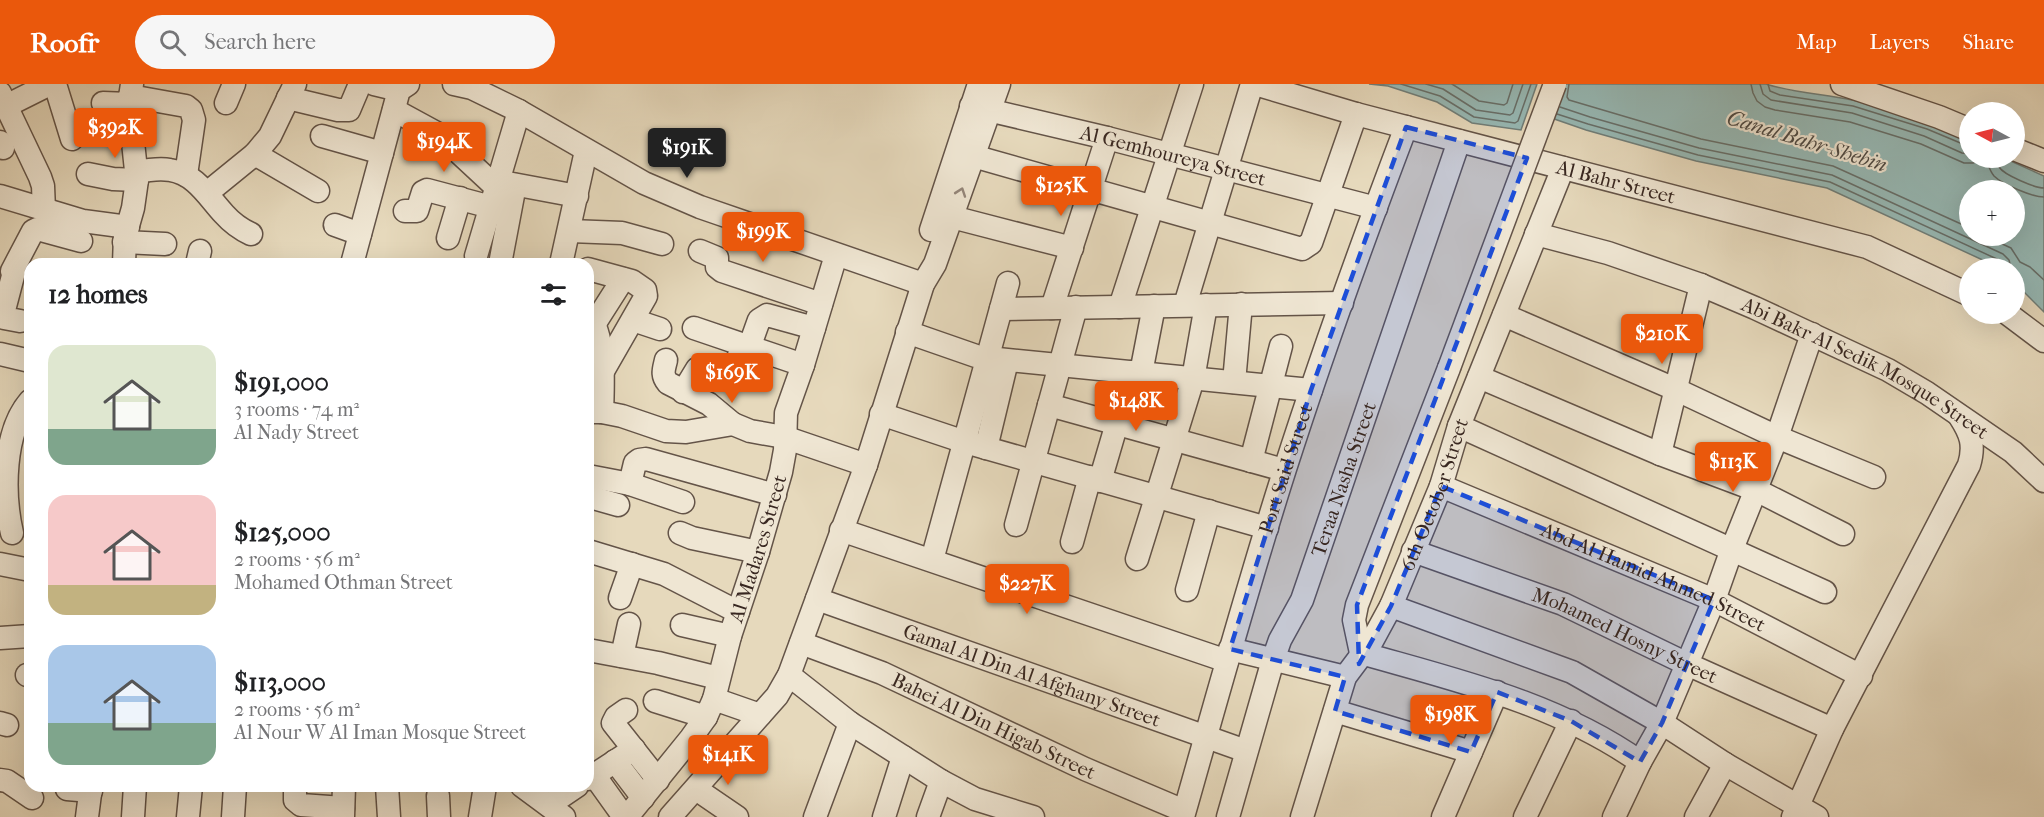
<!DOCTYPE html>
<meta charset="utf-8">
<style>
:root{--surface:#fff;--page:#f6f6f6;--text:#202124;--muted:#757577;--accent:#ea580c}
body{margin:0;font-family:"IM FELL French Canon",serif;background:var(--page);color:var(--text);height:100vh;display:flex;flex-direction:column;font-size:22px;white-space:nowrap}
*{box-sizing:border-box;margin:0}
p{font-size:20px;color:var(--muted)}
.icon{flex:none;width:33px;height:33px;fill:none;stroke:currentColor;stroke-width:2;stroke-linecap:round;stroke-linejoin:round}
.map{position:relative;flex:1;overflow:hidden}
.side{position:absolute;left:24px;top:174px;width:570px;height:534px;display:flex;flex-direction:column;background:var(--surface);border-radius:18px;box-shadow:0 6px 24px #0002}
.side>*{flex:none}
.needle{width:39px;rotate:277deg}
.fabs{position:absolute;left:1959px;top:18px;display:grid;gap:12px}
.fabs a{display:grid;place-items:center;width:66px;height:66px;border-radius:50%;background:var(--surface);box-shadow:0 6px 24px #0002;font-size:30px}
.price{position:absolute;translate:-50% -51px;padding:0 14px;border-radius:6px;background:var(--accent);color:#fff;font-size:20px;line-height:39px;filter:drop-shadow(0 2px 3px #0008)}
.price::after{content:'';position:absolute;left:50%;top:36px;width:18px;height:14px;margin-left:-9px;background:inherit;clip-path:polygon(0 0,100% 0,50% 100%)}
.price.on{background:#222;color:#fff}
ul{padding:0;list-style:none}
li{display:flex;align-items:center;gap:18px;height:150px;padding:0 24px}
li span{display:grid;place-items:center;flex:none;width:168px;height:120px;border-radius:18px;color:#555}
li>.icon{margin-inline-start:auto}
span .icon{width:72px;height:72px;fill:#fffc;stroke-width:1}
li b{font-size:26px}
h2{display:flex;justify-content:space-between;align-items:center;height:72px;padding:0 24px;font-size:26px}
header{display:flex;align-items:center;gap:36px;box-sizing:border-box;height:84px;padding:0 30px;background:var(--accent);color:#fff}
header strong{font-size:28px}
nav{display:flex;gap:33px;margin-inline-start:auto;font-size:21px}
.search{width:420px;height:54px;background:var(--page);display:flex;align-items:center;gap:15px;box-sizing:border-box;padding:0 21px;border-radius:33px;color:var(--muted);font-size:22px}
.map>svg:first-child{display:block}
.water{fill:#97b9b5;stroke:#717f7a;stroke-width:1.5;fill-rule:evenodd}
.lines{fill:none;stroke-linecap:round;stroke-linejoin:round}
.shore{stroke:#68706b;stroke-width:1.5}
.minor-casing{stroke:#645448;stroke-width:25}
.minor{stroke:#efe6d3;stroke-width:22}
.minor-bridge-casing{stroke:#645448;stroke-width:25;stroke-linecap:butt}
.minor-bridge{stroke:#efe6d3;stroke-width:22}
.oneway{stroke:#94867a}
.marked{fill:#1d4ed8;fill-opacity:0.2;stroke:#1d4ed8;stroke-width:4.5;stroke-dasharray:12 8;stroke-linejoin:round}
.labels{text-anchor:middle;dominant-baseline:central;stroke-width:4.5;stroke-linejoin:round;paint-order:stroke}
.street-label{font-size:20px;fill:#382721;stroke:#efe6d3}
.water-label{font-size:21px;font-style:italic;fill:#504c46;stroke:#efe6d3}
</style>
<header>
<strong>Roofr</strong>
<div class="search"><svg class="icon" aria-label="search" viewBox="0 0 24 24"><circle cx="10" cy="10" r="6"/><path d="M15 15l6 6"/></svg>Search here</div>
<nav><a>Map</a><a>Layers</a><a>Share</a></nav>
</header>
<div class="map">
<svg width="2044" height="733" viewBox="0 0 2044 733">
<rect width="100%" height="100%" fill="#e6d9bc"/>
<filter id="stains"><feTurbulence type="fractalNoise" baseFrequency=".00333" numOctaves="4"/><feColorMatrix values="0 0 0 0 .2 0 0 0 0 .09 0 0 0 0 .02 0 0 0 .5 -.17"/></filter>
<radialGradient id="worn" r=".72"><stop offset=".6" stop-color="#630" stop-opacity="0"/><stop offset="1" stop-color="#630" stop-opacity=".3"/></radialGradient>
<g class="water">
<path d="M1369,0h168l-16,46 -49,-7 -35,-21 -49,-16z"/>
<path d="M1548,0h218c28,9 57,10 86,16 40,7 81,25 117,42l1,16h34l40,18v136l-29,-29 -1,-15h-14l-173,-80 -131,-27 -110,-31 -49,-17zM1970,106h44v46h-44z"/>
</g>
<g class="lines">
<g class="shore">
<path d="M1401,0l39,12 34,21 41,6 3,-2 13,-37"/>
<path d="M1426,0l17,5 33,21 34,5 3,-2 10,-29"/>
<path d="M1452,0l27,17 25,4 3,-2 6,-19"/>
<path d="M1569,0l-2,13 2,3 132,39 132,27 137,62"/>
<path d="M1751,0l2,9 4,8 8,6 10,3 75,12 71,22 43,19h9l12,-5c3,5 4,12 9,18 8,8 38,21 50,21"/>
<path d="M1760,0l3,10 8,6 81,13 72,23 38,17 8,1"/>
<path d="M1768,0l2,7 10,4 73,11 74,23 43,18"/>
<path d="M1560,23l30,10 109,31 133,27 171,79 6,6 2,8"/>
<path d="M1557,30l31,10 110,31 132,27 169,78 4,4v4"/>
<path d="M1996,74c1,4 0,5 3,9 5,8 36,21 45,21"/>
<path d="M1985,152l26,12 9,14 10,5 14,13"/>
</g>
<defs>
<g id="minor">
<path d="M55,0l17,55"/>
<path d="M374,0l25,6"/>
<path d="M454,0l18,4 47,23 125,72 56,24 223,77"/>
<path id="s1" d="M1255,0l101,30 511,133 103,48"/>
<path d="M1842,0l97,33 31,13"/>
<path d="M0,9l40,84 3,9 1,24"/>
<path d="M130,12l56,10 5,4 3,10 -8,55"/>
<path d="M288,14l50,12h11l11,-26"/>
<path d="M103,19l26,1"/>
<path d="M226,19l8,-19"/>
<path d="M6,22l44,-22"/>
<path id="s2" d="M971,22l136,32 269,70"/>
<path d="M394,26l46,25 57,53"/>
<path d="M322,52l60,17"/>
<path d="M0,58l3,6"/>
<path d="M2014,65l30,12"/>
<path d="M255,70l63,37"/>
<path d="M973,72l329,93 9,-6 45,-129"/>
<path d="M136,88c11,-2 23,-4 34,-2 26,4 38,27 54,44 8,9 16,15 27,20"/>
<path d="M88,90l25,5 24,1"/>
<path d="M502,98l75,14"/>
<path d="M207,109l48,-39 15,-18 25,-52"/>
<path d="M0,112l83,25 45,6"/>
<path d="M405,127h12l6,-19 4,-2 64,17"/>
<path d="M952,133l120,31"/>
<path d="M335,141l25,9"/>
<path d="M931,146l48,-146"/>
<path d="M570,147l52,2 40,11"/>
<path id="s3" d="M1536,150l72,19 93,32 54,23 133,62 39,23 86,59 31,29"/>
<path d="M448,154l12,-40"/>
<path d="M124,158l41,2"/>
<path d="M700,167l17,7v9l5,4 99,33"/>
<path d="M476,172l43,-145"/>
<path d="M124,180l1,-28 8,-28 4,-28 -8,-76 3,-20"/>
<path d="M197,180l3,-13"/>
<path d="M352,180l47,-174 9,-6"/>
<path d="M500,180l15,-79"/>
<path d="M561,180l25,-113"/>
<path d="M588,185l44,12 13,9 1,6 -43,75"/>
<path d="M12,187l21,-40 4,-2 44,12"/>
<path d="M14,188l-11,42 1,4 16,3"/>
<path d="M1185,221l67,-221"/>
<path d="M1120,223l72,-223"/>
<path d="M1052,224l55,-170"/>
<path d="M1001,225l341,-6"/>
<path d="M588,229c18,25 15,70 14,99"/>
<path d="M2008,230l36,27"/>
<path d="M1504,231l173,75 100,47 97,40"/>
<path d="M633,236l27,9"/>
<path d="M595,239l28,-44"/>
<path d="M694,244l109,37"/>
<path d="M907,248l69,24 12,2 323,32"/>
<path d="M749,264l10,-28 8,-5 47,13"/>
<path d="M0,270l30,7"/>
<path d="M666,276c-2,9 -5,15 2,23l41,21 24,20"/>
<path d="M1449,284l-92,237 -3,15 7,33c98,28 195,50 279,109"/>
<path d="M1141,289l13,-67"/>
<path d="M1479,293l181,77 96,36 87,44"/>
<path d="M729,296l14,-34"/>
<path d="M1234,298l7,-78"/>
<path d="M683,308l14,-23"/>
<path d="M1049,321l235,65"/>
<path d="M588,328h14l20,4 44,15 20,1 47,-8 17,7 34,6 82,28"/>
<path d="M881,330l84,28 302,86"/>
<path d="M1459,342l366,166"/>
<path d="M986,364l21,-87"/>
<path d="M1660,370l41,-169"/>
<path d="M1251,377l30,-115"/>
<path d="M588,392l42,8 53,18"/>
<path d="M1100,397l32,-109"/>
<path d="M630,400l5,-21 4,-3 7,-1 129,36"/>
<path id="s4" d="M1441,402l273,114 147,76"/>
<path d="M590,413l28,8"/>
<path d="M1016,441l60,-218"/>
<path d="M841,446l386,131"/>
<path d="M12,449c-9,-39 -9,-101 18,-132"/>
<path d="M680,449l12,5 66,14"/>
<path d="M1072,458l18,-65"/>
<path d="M588,467l76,23 74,38"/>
<path id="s5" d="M1413,467l150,53 124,60 145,65"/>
<path d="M1137,475l56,-180 13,-74"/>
<path d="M932,476l76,-277"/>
<path d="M0,480l30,6"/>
<path d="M1187,506l22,-79"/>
<path d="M620,514l12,-34"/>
<path id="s6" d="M817,515l429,152"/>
<path d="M1391,522l181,66 90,51 63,41 92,53"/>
<path d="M682,541l48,11"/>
<path d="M0,554l30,-2"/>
<path id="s7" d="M801,559l81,30 203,96 99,42"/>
<path d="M1230,565l115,28"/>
<path d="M588,566l70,13 60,15"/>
<path d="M622,572l7,-32"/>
<path d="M27,591h3"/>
<path d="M789,591l61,48 91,58 34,18 58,18"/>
<path d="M714,615l46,16"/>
<path d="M655,617l51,16"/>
<path d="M626,626l-10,7 -3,6 45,57"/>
<path d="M1335,627l136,41"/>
<path d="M0,639l7,2"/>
<path d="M615,677l28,37"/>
<path d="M594,691l30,42"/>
<path d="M588,695l46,-30"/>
<path d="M0,696l7,1 25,17"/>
<path d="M295,702v14l6,5 42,3"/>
<path d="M387,702l2,31"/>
<path d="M522,702l42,31"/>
<path d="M67,705l24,2"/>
<path d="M696,705l41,28"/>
<path d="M438,712l1,21"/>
<path d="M549,721l28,-19"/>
<path d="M87,733l4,-31"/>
<path d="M133,733l2,-31"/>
<path d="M188,733l3,-31"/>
<path d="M233,733l2,-31"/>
<path d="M343,733l1,-31"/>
<path d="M480,733l5,-31"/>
<path id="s8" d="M627,733l64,-79 15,-21 8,-18 16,-63 28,-84 23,-80 4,-22 1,-37 17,-48 33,-110"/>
<path d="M670,733l107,-121 12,-21 77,-210 57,-181 12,-20 64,-180"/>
<path d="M815,733l35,-94"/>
<path d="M884,733l19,-60"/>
<path d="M928,733l13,-36"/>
<path id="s9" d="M1183,733c33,-116 65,-233 102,-348 37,-115 78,-229 121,-342"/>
<path id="s10" d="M1228,733l45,-157 7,-20 22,-40 157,-459"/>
<path id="s11" d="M1302,733l43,-140 27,-36 19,-35 50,-120 18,-60 104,-258"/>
<path d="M1443,733l54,-125"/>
<path d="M1525,733l46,-96"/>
<path d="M1614,733l26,-55 22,-39 52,-123 18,-51 45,-112 35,-103"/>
<path d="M1696,733l29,-53"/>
<path d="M1793,733l39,-88 137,-264c6,-20 2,-31 -9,-48"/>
</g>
</defs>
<use href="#minor" class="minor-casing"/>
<use href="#minor" class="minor"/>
<defs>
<path id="minor-bridge" d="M1449,284l106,-284"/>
</defs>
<use href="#minor-bridge" class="minor-bridge-casing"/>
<use href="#minor-bridge" class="minor-bridge"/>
</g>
<defs><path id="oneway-chevron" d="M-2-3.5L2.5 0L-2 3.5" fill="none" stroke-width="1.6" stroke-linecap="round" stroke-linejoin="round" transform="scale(1.5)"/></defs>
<use class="oneway" href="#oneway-chevron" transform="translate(961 108) rotate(-71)"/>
<path class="marked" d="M1406,43l121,31 -170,447 2,59 32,-58 50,-120 273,114 -52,123 -22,39 -69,-41 -74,-29 -26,60 -136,-41 10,-34 -115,-28 81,-259z"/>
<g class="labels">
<g class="street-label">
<text stroke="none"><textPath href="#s2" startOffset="208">Al Gemhoureya Street</textPath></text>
<text stroke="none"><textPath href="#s1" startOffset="374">Al Bahr Street</textPath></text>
<text stroke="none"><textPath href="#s3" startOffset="357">Abi Bakr Al Sedik Mosque Street</textPath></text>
<text stroke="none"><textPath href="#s9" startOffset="363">Port Said Street</textPath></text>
<text stroke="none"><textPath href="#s10" startOffset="358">Teraa Nasha Street</textPath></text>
<text stroke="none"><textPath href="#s11" startOffset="351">6th October Street</textPath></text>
<text stroke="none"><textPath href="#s8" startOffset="304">Al Madares Street</textPath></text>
<text stroke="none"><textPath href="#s4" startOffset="231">Abd Al Hamid Ahmed Street</textPath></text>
<text stroke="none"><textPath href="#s5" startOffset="228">Mohamed Hosny Street</textPath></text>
<text stroke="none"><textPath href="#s6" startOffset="228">Gamal Al Din Al Afghany Street</textPath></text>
<text stroke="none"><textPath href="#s7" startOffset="210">Bahei Al Din Higab Street</textPath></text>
</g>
<g class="water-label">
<text transform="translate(1807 57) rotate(17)">Canal Bahr-Shebin</text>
</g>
</g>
<rect width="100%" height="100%" filter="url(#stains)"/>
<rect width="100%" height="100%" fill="url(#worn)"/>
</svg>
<div class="fabs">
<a><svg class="needle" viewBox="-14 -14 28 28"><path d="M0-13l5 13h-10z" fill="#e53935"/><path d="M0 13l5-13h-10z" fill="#757577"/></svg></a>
<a>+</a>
<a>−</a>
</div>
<b class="price" style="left:115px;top:75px">$392K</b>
<b class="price" style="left:444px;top:89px">$194K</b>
<b class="price on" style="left:687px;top:95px">$191K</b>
<b class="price" style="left:1061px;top:133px">$125K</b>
<b class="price" style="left:763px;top:179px">$199K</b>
<b class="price" style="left:1662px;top:281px">$210K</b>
<b class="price" style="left:732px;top:320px">$169K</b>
<b class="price" style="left:1136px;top:348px">$148K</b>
<b class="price" style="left:1733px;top:409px">$113K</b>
<b class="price" style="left:1027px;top:531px">$227K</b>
<b class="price" style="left:1451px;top:662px">$198K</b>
<b class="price" style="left:728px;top:702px">$141K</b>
<section class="side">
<h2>12 homes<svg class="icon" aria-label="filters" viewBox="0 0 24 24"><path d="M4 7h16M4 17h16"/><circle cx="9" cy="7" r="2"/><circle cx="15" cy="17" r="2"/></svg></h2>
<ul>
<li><span style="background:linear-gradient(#dfe7d0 70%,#7fa58c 0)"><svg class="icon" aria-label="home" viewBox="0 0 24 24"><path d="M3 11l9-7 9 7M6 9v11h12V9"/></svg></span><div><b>$191,000</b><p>3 rooms · 74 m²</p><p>Al Nady Street</p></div></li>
<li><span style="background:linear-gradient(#f6c9c9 75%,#c2b280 0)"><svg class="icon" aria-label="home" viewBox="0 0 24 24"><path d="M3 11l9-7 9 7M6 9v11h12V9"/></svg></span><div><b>$125,000</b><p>2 rooms · 56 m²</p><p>Mohamed Othman Street</p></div></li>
<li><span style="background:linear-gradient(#a9c7e8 65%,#7fa58c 0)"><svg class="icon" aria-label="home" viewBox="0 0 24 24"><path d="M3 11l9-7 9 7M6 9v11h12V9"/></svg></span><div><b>$113,000</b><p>2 rooms · 56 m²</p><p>Al Nour W Al Iman Mosque Street</p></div></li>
</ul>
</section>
</div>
